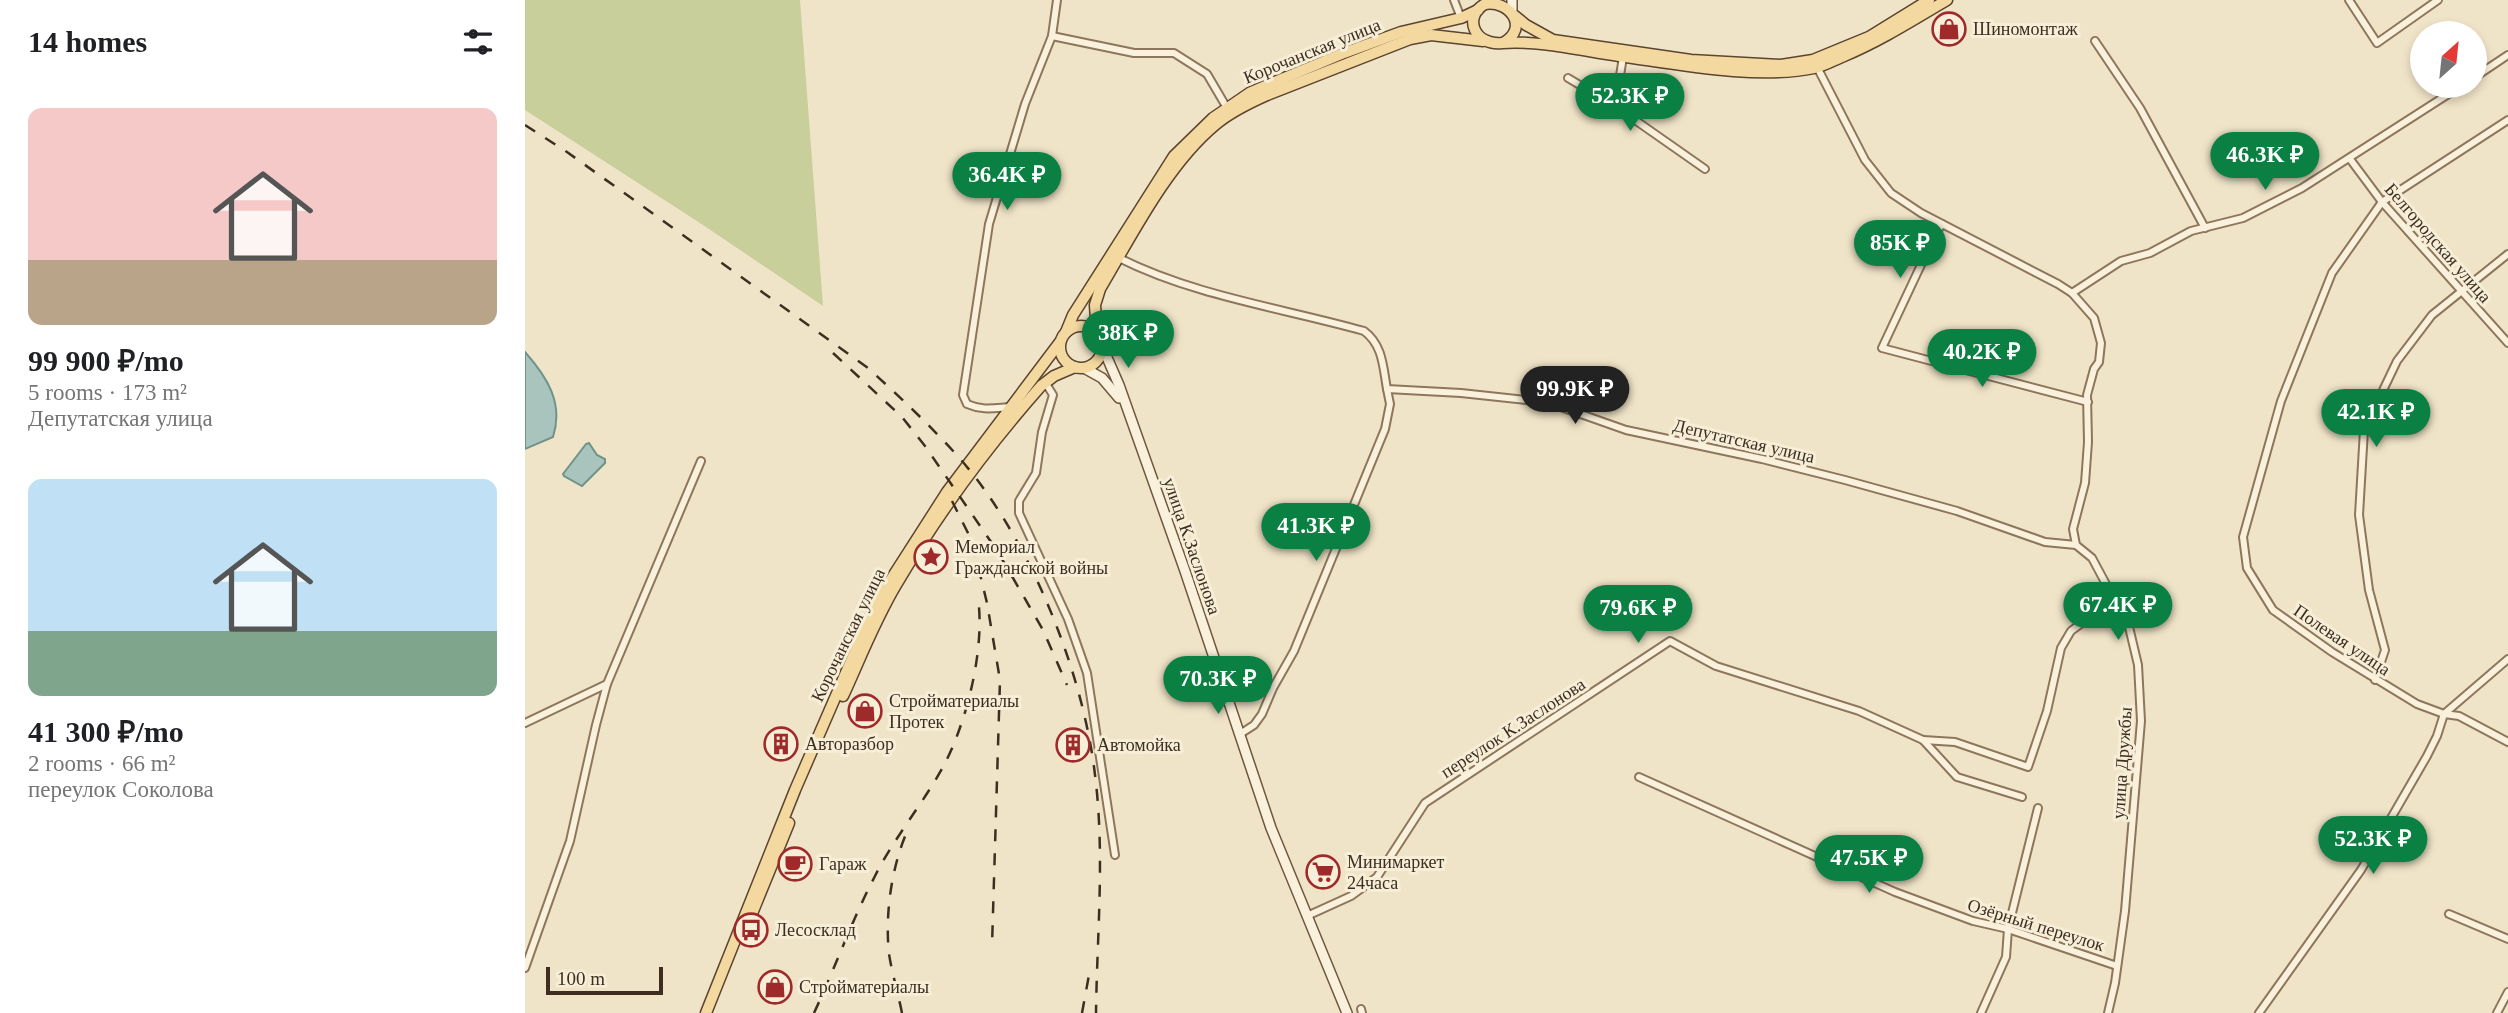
<!DOCTYPE html>
<meta charset="utf-8">
<style>
:root{--surface:#fff;--page:#f6f6f6;--text:#202124;--muted:#757577;--accent:#0b8043}
body{margin:0;font-family:"Times New Roman",serif;background:var(--page);color:var(--text);height:100vh;display:flex;flex-direction:column;font-size:26px;white-space:nowrap}
*{box-sizing:border-box;margin:0}
p{font-size:23px;color:var(--muted)}
.icon{flex:none;width:38px;height:38px;fill:none;stroke:currentColor;stroke-width:2;stroke-linecap:round;stroke-linejoin:round}
.map{position:relative;flex:1;overflow:hidden}
.side{display:flex;flex-direction:column;background:var(--surface);width:525px}
.side>*{flex:none}
.needle{width:46px;rotate:27deg}
.buttons{position:absolute;left:1885px;top:21px;display:grid;gap:14px}
.buttons a{display:grid;place-items:center;width:77px;height:77px;border-radius:50%;background:var(--surface);box-shadow:0 4px 10px #0003;font-size:35px}
.scale{position:absolute;left:21px;bottom:18px;width:117px;box-sizing:border-box;padding-left:7px;border:4px solid #3d2e20;border-top:0;font-size:19px;line-height:24px;white-space:nowrap;color:#3d2e20;-webkit-text-stroke:5px #f7eed8;paint-order:stroke}
.price{position:absolute;translate:-50% -60px;padding:0 16px;border-radius:24px;background:var(--accent);color:#fff;font-size:23px;line-height:46px;filter:drop-shadow(0 2px 4px #0008)}
.price::after{content:'';position:absolute;left:50%;top:42px;width:21px;height:16px;margin-left:-10px;background:inherit;clip-path:polygon(0 0,100% 0,50% 100%)}
.price.selected{background:#222;color:#fff}
ul{padding:0;list-style:none}
li{display:grid;align-content:center;gap:14px;height:371px;padding:0 28px}
li span{display:grid;place-items:center;height:217px;border-radius:14px;color:#555}
li>.icon{margin-inline-start:auto}
span .icon{width:126px;height:126px;fill:#fffc;stroke-width:1}
li b{font-size:30px}
h2{display:flex;justify-content:space-between;align-items:center;height:84px;padding:0 28px;font-size:30px}
main{display:flex;flex:1;min-height:0}
.map>svg:first-child{display:block}
.green{fill:#c9cf9b}
.water{fill:#a9c4bc;stroke:#6f938a;stroke-width:2}
.lines{fill:none;stroke-linecap:round;stroke-linejoin:round}
.street-casing{stroke:#8d765c;stroke-width:10}
.secondary-casing{stroke:#6f573f;stroke-width:12}
.primary-casing{stroke:#5b4430;stroke-width:13}
.street{stroke:#faf1dc;stroke-width:6}
.secondary{stroke:#faf1dc;stroke-width:9}
.primary{stroke:#f3d9a0;stroke-width:10}
.rail{stroke:#3d2e20;stroke-width:2.5;stroke-dasharray:12 12;stroke-linecap:butt}
.labels{text-anchor:middle;dominant-baseline:central;stroke-width:6;stroke-linejoin:round;paint-order:stroke}
.poi-label{font-size:18px;fill:#3d2e20;stroke:#f7eed8;text-anchor:start}
.street-label{font-size:18px;fill:#3d2e20;stroke:#f7eed8}
</style>
<main>
<section class="side">
<h2>14 homes<svg class="icon" aria-label="filters" viewBox="0 0 24 24"><path d="M4 7h16M4 17h16"/><circle cx="9" cy="7" r="2"/><circle cx="15" cy="17" r="2"/></svg></h2>
<ul>
<li><span style="background:linear-gradient(#f6c9c9 70%,#b9a48a 0)"><svg class="icon" aria-label="home" viewBox="0 0 24 24"><path d="M3 11l9-7 9 7M6 9v11h12V9"/></svg></span><div><b>99 900 ₽/mo</b><p>5 rooms · 173 m²</p><p>Депутатская улица</p></div></li>
<li><span style="background:linear-gradient(#bfe0f5 70%,#7fa58c 0)"><svg class="icon" aria-label="home" viewBox="0 0 24 24"><path d="M3 11l9-7 9 7M6 9v11h12V9"/></svg></span><div><b>41 300 ₽/mo</b><p>2 rooms · 66 m²</p><p>переулок Соколова</p></div></li>
</ul>
</section>
<div class="map">
<svg width="1983" height="1013" viewBox="0 0 1983 1013">
<rect width="100%" height="100%" fill="#f0e4c8"/>
<path class="green" d="M0,0h275l23,306 -120,-81 -178,-115z"/>
<g class="water">
<path d="M0,352c22,25 39,51 28,85l-28,12z"/>
<path d="M64,443l8,12 8,4v4l-23,23 -18,-10 -1,-2 23,-30z"/>
</g>
<g class="lines">
<defs>
<g id="street">
<path d="M929,0l7,18"/>
<path d="M1824,0l28,43 61,-43"/>
<path d="M527,36l82,17h40l33,21 20,34"/>
<path d="M1570,41l45,67 65,120"/>
<path d="M1291,65l49,95 26,33 30,20 137,71 14,9 22,25 7,25 -2,19 -5,7 -7,26 1,47 -3,41 -12,46 3,16 16,13 37,69 9,38 3,56 -16,190 -10,72 -7,30"/>
<path d="M1950,77l33,-22"/>
<path d="M1043,78l47,28 90,63"/>
<path d="M1090,106l8,-49"/>
<path d="M1983,120l-126,82 -50,71 -51,128 -38,136 4,31 26,42 59,42 85,52 27,10 15,2 49,26"/>
<path d="M1825,159l32,43 126,141"/>
<path d="M1417,224l-7,11 -53,113 206,54"/>
<path d="M594,258c76,38 163,50 245,73 19,14 19,36 23,58l74,4 75,8 22,5 68,24 136,29 83,21 112,31 88,31 31,3"/>
<path d="M1547,293l49,-32 29,-8 41,-22 52,-13 59,-30 159,-102"/>
<path d="M520,382l8,13 -11,37 -6,41 -17,28v12l49,106 19,54 28,182"/>
<path d="M486,407c-17,1 -28,4 -44,-3l-4,-9 26,-171 36,-120 27,-68 5,-36"/>
<path d="M1850,680l10,-30 -16,-60 -10,-75 5,-85 33,-69 35,-46 76,-61"/>
<path d="M1919,714l64,-55"/>
<path d="M0,723l82,-39"/>
<path d="M715,734l14,-9 8,-11 11,-26 21,-37 91,-222 5,-25 -3,-15"/>
<path d="M1398,740l32,2 73,25 19,-56 14,-63 10,-17 42,-31"/>
<path d="M1114,777l256,115 78,29 35,8 109,37"/>
<path d="M1924,914l59,25"/>
<path d="M782,916l44,-20 26,-19 48,-74 245,-162 46,25 143,45 64,29 34,37 65,20"/>
<path d="M0,968l45,-127 26,-116 11,-41 94,-223"/>
<path d="M836,1009l1,4"/>
<path d="M1456,1013l25,-56 2,-28 30,-121"/>
<path d="M1734,1013l102,-143 66,-114 10,-20 7,-22"/>
<path d="M1972,1013l11,-21"/>
</g>
<g id="secondary">
<path d="M987,0v11"/>
<path d="M577,346l17,39 66,186 86,257 76,185"/>
<path d="M559,368l18,10 17,20"/>
</g>
<g id="primary">
<path d="M990,16l11,9 27,15 138,20 90,5 32,-5 56,-23 60,-37"/>
<path d="M978,43c27,-15 7,-43 -18,-39 -23,13 -10,42 17,39 36,-3 81,8 117,13 58,8 138,24 195,12 10,-2 20,-8 30,-12 36,-15 69,-36 103,-56"/>
<circle cx="556" cy="347" r="21"/>
<path d="M541,332l7,-17 101,-159 39,-38 38,-26 93,-39 57,-21 60,-14 17,-8"/>
<path d="M572,335l-2,-30 5,-16c32,-54 67,-124 115,-164 15,-13 34,-22 52,-30l143,-56 21,-4 52,6"/>
<path d="M318,696c17,-37 32,-76 53,-111 41,-70 91,-138 145,-199l13,-10 21,-9"/>
<path d="M226,916l38,-93"/>
<path d="M181,1013l89,-223 76,-175 19,-34 57,-89 113,-150"/>
</g>
</defs>
<use href="#street" class="street-casing"/>
<use href="#secondary" class="secondary-casing"/>
<use href="#primary" class="primary-casing"/>
<use href="#street" class="street"/>
<use href="#secondary" class="secondary"/>
<use href="#primary" class="primary"/>
<g class="rail">
<path d="M0,125l42,27 301,216c33,30 65,60 94,93 68,79 121,210 133,314 10,79 2,159 1,238"/>
<path d="M308,353l69,64 23,29 73,106 45,78 24,55"/>
<path d="M427,501l20,40 15,62 13,77 -8,266"/>
<path d="M289,1013c21,-45 38,-93 61,-137 19,-38 47,-71 68,-109 23,-43 40,-111 36,-160"/>
<path d="M377,1013c-4,-20 -10,-40 -13,-59 -4,-39 2,-84 17,-120"/>
<path d="M557,1013l7,-38"/>
</g>
</g>
<defs>
<symbol id="shop-ring" viewBox="-11 -11 22 22"><circle r="9.5" fill="#f7eed8" stroke="#9e2a2b" stroke-width="1.5"/><path d="M-5-2.5h2.3a2.7 3.5 0 0 1 5.4 0H5L5.5 6h-11ZM-1.5-2.5h3a1.5 2.3 0 0 0-3 0Z" fill="#9e2a2b"/></symbol>
<symbol id="sight-ring" viewBox="-11 -11 22 22"><circle r="9.5" fill="#f7eed8" stroke="#9e2a2b" stroke-width="1.5"/><path d="M0-6L1.8-2.2L6-1.7L2.9 1.2L3.7 5.4L0 3.3L-3.7 5.4L-2.9 1.2L-6-1.7L-1.8-2.2Z" fill="#9e2a2b"/></symbol>
<symbol id="building-ring" viewBox="-11 -11 22 22"><circle r="9.5" fill="#f7eed8" stroke="#9e2a2b" stroke-width="1.5"/><path d="M-4-6H4V6H1V3H-1V6H-4ZM-2.5-4.3h1.7v1.8h-1.7ZM.8-4.3h1.7v1.8H.8ZM-2.5-1h1.7V.8h-1.7ZM.8-1h1.7V.8H.8Z" fill="#9e2a2b"/></symbol>
<symbol id="cafe-ring" viewBox="-11 -11 22 22"><circle r="9.5" fill="#f7eed8" stroke="#9e2a2b" stroke-width="1.5"/><path d="M-5.5-4.5H6V0H3Q3 3.5 0 3.5H-2.5Q-5.5 3.5-5.5 0ZM3-3.2v2h1.7v-2ZM-6 4.5H4V6H-6Z" fill="#9e2a2b"/></symbol>
<symbol id="supermarket-ring" viewBox="-11 -11 22 22"><circle r="9.5" fill="#f7eed8" stroke="#9e2a2b" stroke-width="1.5"/><path d="M-6-5.5h2.5l.6 2H6L4.5 2H-2.5L-4.4-4H-6ZM-1.5 3.2a1.3 1.3 0 1 0 .1 0ZM3 3.2a1.3 1.3 0 1 0 .1 0Z" fill="#9e2a2b"/></symbol>
<symbol id="bus-ring" viewBox="-11 -11 22 22"><circle r="9.5" fill="#f7eed8" stroke="#9e2a2b" stroke-width="1.5"/><path d="M-5-6H5V4H4V6H2V4H-2V6H-4V4H-5ZM-3.5-4V0h7V-4ZM-3.5 1.2v1.5H-2V1.2ZM2 1.2v1.5H3.5V1.2Z" fill="#9e2a2b"/></symbol>
</defs>
<g fill-rule="evenodd">
<use href="#shop-ring" x="1405" y="10" width="38" height="38"/>
<use href="#sight-ring" x="387" y="538" width="38" height="38"/>
<use href="#shop-ring" x="321" y="692" width="38" height="38"/>
<use href="#building-ring" x="237" y="725" width="38" height="38"/>
<use href="#building-ring" x="529" y="726" width="38" height="38"/>
<use href="#cafe-ring" x="251" y="845" width="38" height="38"/>
<use href="#supermarket-ring" x="779" y="853" width="38" height="38"/>
<use href="#bus-ring" x="207" y="911" width="38" height="38"/>
<use href="#shop-ring" x="231" y="968" width="38" height="38"/>
</g>
<g class="labels">
<g class="poi-label">
<text x="1448" y="29">Шиномонтаж</text>
<text x="430" y="547">Мемориал<tspan x="430" dy="21">Гражданской войны</tspan></text>
<text x="364" y="701">Стройматериалы<tspan x="364" dy="21">Протек</tspan></text>
<text x="280" y="744">Авторазбор</text>
<text x="572" y="745">Автомойка</text>
<text x="822" y="862">Минимаркет<tspan x="822" dy="21">24часа</tspan></text>
<text x="294" y="864">Гараж</text>
<text x="250" y="930">Лесосклад</text>
<text x="274" y="987">Стройматериалы</text>
</g>
<g class="street-label">
<text transform="translate(787 51) rotate(-22)">Корочанская улица</text>
<text transform="translate(1913 243) rotate(49)">Белгородская улица</text>
<text transform="translate(1219 441) rotate(13)">Депутатская улица</text>
<text transform="translate(667 546) rotate(71)">улица К.Заслонова</text>
<text transform="translate(323 635) rotate(-64)">Корочанская улица</text>
<text transform="translate(1817 640) rotate(34)">Полевая улица</text>
<text transform="translate(988 728) rotate(-33)">переулок К.Заслонова</text>
<text transform="translate(1597 763) rotate(-86)">улица Дружбы</text>
<text transform="translate(1511 925) rotate(17)">Озёрный переулок</text>
</g>
</g>
</svg>
<div class="buttons">
<a><svg class="needle" viewBox="-14 -14 28 28"><path d="M0-13l5 13h-10z" fill="#e53935"/><path d="M0 13l5-13h-10z" fill="#757577"/></svg></a>
</div>
<div class="scale">100 m</div>
<b class="price" style="left:1105px;top:133px">52.3K ₽</b>
<b class="price" style="left:1740px;top:192px">46.3K ₽</b>
<b class="price" style="left:482px;top:212px">36.4K ₽</b>
<b class="price" style="left:1375px;top:280px">85K ₽</b>
<b class="price" style="left:603px;top:370px">38K ₽</b>
<b class="price" style="left:1457px;top:389px">40.2K ₽</b>
<b class="price selected" style="left:1050px;top:426px">99.9K ₽</b>
<b class="price" style="left:1851px;top:449px">42.1K ₽</b>
<b class="price" style="left:791px;top:563px">41.3K ₽</b>
<b class="price" style="left:1593px;top:642px">67.4K ₽</b>
<b class="price" style="left:1113px;top:645px">79.6K ₽</b>
<b class="price" style="left:693px;top:716px">70.3K ₽</b>
<b class="price" style="left:1848px;top:876px">52.3K ₽</b>
<b class="price" style="left:1344px;top:895px">47.5K ₽</b>
</div>
</main>
